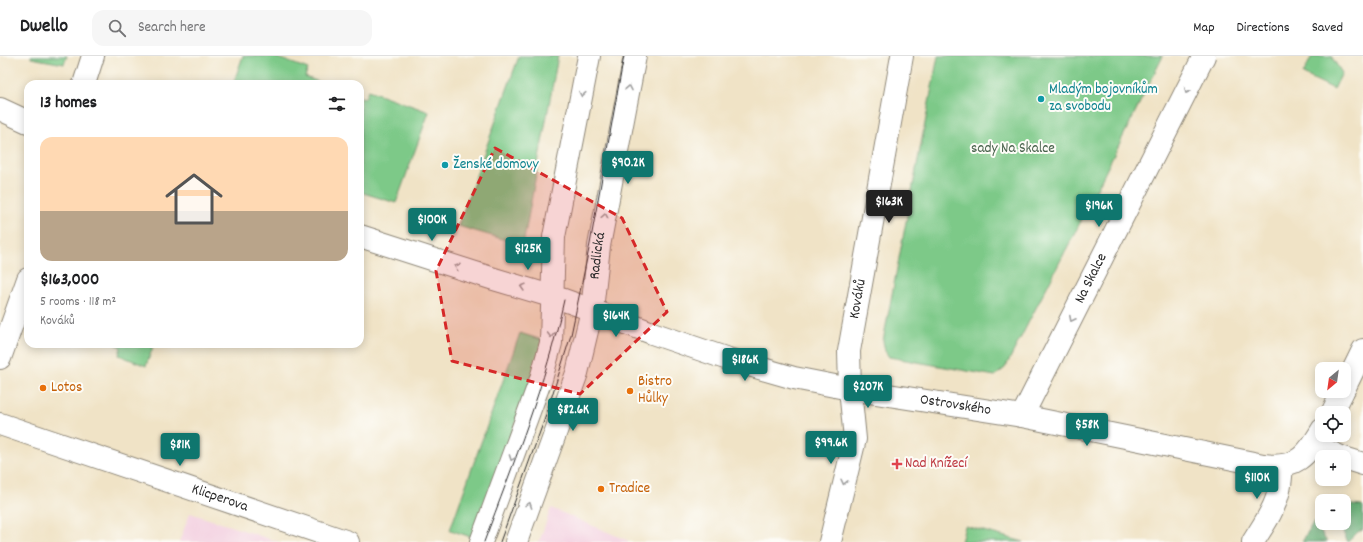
<!DOCTYPE html>
<meta charset="utf-8">
<style>
:root{--surface:#fff;--page:#f6f6f6;--text:#202124;--muted:#757577;--line:#e0e0e0;--accent:#0f766e}
body{margin:0;font-family:Dekko,sans-serif;background:var(--page);color:var(--text);height:100vh;display:flex;flex-direction:column;font-size:15px;white-space:nowrap}
*{box-sizing:border-box;margin:0}
p{font-size:13px;color:var(--muted)}
.icon{flex:none;width:22px;height:22px;fill:none;stroke:currentColor;stroke-width:2;stroke-linecap:round;stroke-linejoin:round}
.map{position:relative;flex:1;overflow:hidden}
.side{position:absolute;left:24px;top:24px;width:340px;height:268px;display:flex;flex-direction:column;background:var(--surface);border-radius:12px;box-shadow:0 2px 10px #0003}
.side>*{flex:none}
.needle{width:26px;rotate:209deg}
.fabs{position:absolute;left:1315px;top:306px;display:grid;gap:8px}
.fabs a{display:grid;place-items:center;width:36px;height:36px;border-radius:8px;background:var(--surface);box-shadow:0 2px 10px #0003;font-size:20px}
.price{position:absolute;translate:-50% -34px;padding:0 9px;border-radius:4px;background:var(--accent);color:#fff;font-size:13px;line-height:26px;filter:drop-shadow(0 1px 2px #0008)}
.price::after{content:'';position:absolute;left:50%;top:24px;width:12px;height:9px;margin-left:-6px;background:inherit;clip-path:polygon(0 0,100% 0,50% 100%)}
.price.selected{background:#222;color:#fff}
ul{padding:0;list-style:none}
li{display:grid;align-content:center;gap:8px;height:212px;padding:0 16px}
li+li{border-top:1px solid var(--line)}
li span{display:grid;place-items:center;height:124px;border-radius:12px;color:#555}
li>.icon{margin-inline-start:auto}
span .icon{width:72px;height:72px;fill:#fffc;stroke-width:1}
li b{font-size:17px}
h2{display:flex;justify-content:space-between;align-items:center;height:48px;padding:0 16px;font-size:17px}
header{display:flex;align-items:center;gap:24px;box-sizing:border-box;height:56px;padding:0 20px;background:var(--surface);border-bottom:1px solid var(--line)}
header strong{font-size:19px}
nav{display:flex;gap:22px;margin-inline-start:auto;font-size:14px}
.search{width:280px;height:36px;background:var(--page);display:flex;align-items:center;gap:10px;box-sizing:border-box;padding:0 14px;border-radius:12px;color:var(--muted);font-size:15px}
.map>svg:first-child{display:block}
.built{fill:#f3cfe0}
.green{fill:#7dc988;stroke:#547a5a}
.forest{fill:#66ad74;stroke:#486c50}
.lines{fill:none;stroke-linecap:round;stroke-linejoin:round}
.minor-casing{stroke:#8e8778;stroke-width:24}
.tertiary-casing{stroke:#8e8778;stroke-width:24}
.secondary-casing{stroke:#8e8778;stroke-width:24}
.minor{stroke:#fff;stroke-width:22}
.tertiary{stroke:#fff;stroke-width:22}
.secondary{stroke:#fff;stroke-width:22}
.tram{stroke:#2b2b2b;stroke-width:1}
.oneway{stroke:#a0a0a0}
.marked{fill:#d62828;fill-opacity:0.2;stroke:#d62828;stroke-width:3;stroke-dasharray:8 5;stroke-linejoin:round}
.culture-dot{fill:#0f9aa8;stroke:#fdfcf7;stroke-width:1.5}
.food-dot{fill:#e8710a;stroke:#fdfcf7;stroke-width:1.5}
.health-dot{fill:#e0444e;stroke:#fdfcf7;stroke-width:1.5}
.labels{text-anchor:middle;dominant-baseline:central;stroke-width:4;stroke-linejoin:round;paint-order:stroke}
.culture-label{font-size:15px;fill:#0d838f;stroke:#fdfcf7;text-anchor:start}
.park-label{font-size:15px;fill:#48624c;stroke:#fdfcf7}
.street-label{font-size:15px;fill:#2b2b2b;stroke:#fdfcf7}
.food-label{font-size:15px;fill:#c56008;stroke:#fdfcf7;text-anchor:start}
.health-label{font-size:15px;fill:#be3a42;stroke:#fdfcf7;text-anchor:start}
</style>
<header>
<strong>Dwello</strong>
<div class="search"><svg class="icon" aria-label="search" viewBox="0 0 24 24"><circle cx="10" cy="10" r="6"/><path d="M15 15l6 6"/></svg>Search here</div>
<nav><a>Map</a><a>Directions</a><a>Saved</a></nav>
</header>
<div class="map">
<svg width="1363" height="486" viewBox="0 0 1363 486">
<rect width="100%" height="100%" fill="#fdfcf7"/>
<filter id="ink" filterUnits="userSpaceOnUse"><feTurbulence type="fractalNoise" baseFrequency=".025" numOctaves="2"/><feDisplacementMap in="SourceGraphic" scale="8" xChannelSelector="R" yChannelSelector="G"/><feConvolveMatrix kernelMatrix="1 2 1 2 8 2 1 2 1" color-interpolation-filters="sRGB"/></filter>
<filter id="wash" filterUnits="userSpaceOnUse"><feTurbulence type="fractalNoise" baseFrequency=".012" numOctaves="4" result="noise"/><feDisplacementMap in="SourceGraphic" scale="16" xChannelSelector="R" yChannelSelector="G"/><feGaussianBlur stdDeviation="0.9" result="paint"/><feColorMatrix in="noise" values="0 0 0 0 0 0 0 0 0 0 0 0 0 0 0 0 0 1.4 0 .05"/><feComposite in="paint" operator="in"/></filter>
<g filter="url(#wash)">
<rect width="100%" height="100%" fill="#f0e3c6"/>
<g class="built">
<path d="M551,452l80,34h-92z"/>
<path d="M190,457l89,29h-100z"/>
</g>
<g class="green">
<path d="M31,0h36l-3,8 -33,-6z"/>
<path d="M243,0h30l35,13 -3,8 20,7h-92z"/>
<path d="M519,0h39l-35,189 -65,-19z"/>
<path d="M938,0h225l-79,159 -79,153 -10,8 -106,-19 -4,-6 -2,-10z"/>
<path d="M1312,0h19l11,17 -8,16 -31,-15z"/>
<path d="M368,34l61,22 -33,91 -36,-11v-95l5,1z"/>
<path d="M520,277l25,8 -71,197 -24,-8z"/>
<path d="M114,288h40l-8,22 -27,-11 2,-8z"/>
<path d="M965,470l59,16h-63z"/>
</g>
<g class="forest">
<path d="M1344,448l18,2 1,2v22l-5,2 -10,10 -10,-19h6z"/>
<path d="M1314,465l13,21h-25z"/>
</g>
</g>
<g filter="url(#ink)">
<g class="lines">
<defs>
<g id="minor">
<path d="M84,28l9,-28"/>
<path d="M0,302l28,-79"/>
<path id="s1" d="M1022,360l182,-360"/>
<path id="s2" d="M0,368l348,118"/>
<path d="M1314,389l27,12"/>
<path d="M1344,402l19,6"/>
<path id="s3" d="M830,486l25,-103 -5,-50 -1,-38 53,-295"/>
<path d="M1253,486c9,-15 21,-31 25,-48 3,-9 3,-19 4,-28"/>
</g>
<g id="tertiary">
<path id="s4" d="M592,254l60,23 76,26 66,19 56,11 172,27 241,49c33,4 43,-8 59,-35"/>
<path d="M1344,333l19,-39"/>
<path d="M1332,357l11,-22"/>
</g>
<g id="secondary">
<path d="M0,53l28,13"/>
<path d="M360,180l134,43 70,21 28,10"/>
<path d="M481,486l60,-163 10,-36 3,-106 35,-181"/>
<path id="s5" d="M516,486l61,-169 15,-63 7,-64 36,-190"/>
</g>
</defs>
<use href="#minor" class="minor-casing"/>
<use href="#tertiary" class="tertiary-casing"/>
<use href="#secondary" class="secondary-casing"/>
<use href="#minor" class="minor"/>
<use href="#tertiary" class="tertiary"/>
<use href="#secondary" class="secondary"/>
<g class="tram">
<path d="M484,486c30,-80 62,-159 80,-242"/>
<path d="M500,486l45,-124 26,-83 19,-91 34,-188"/>
</g>
</g>
<defs><path id="oneway-chevron" d="M-2-3.5L2.5 0L-2 3.5" fill="none" stroke-width="1.6" stroke-linecap="round" stroke-linejoin="round"/></defs>
<g class="oneway">
<use href="#oneway-chevron" transform="translate(629 32) rotate(-79)"/>
<use href="#oneway-chevron" transform="translate(1187 35) rotate(117)"/>
<use href="#oneway-chevron" transform="translate(582 38) rotate(101)"/>
<use href="#oneway-chevron" transform="translate(605 160) rotate(-79)"/>
<use href="#oneway-chevron" transform="translate(457 211) rotate(-162)"/>
<use href="#oneway-chevron" transform="translate(523 231) rotate(-164)"/>
<use href="#oneway-chevron" transform="translate(1072 263) rotate(117)"/>
<use href="#oneway-chevron" transform="translate(551 279) rotate(91)"/>
<use href="#oneway-chevron" transform="translate(512 402) rotate(110)"/>
<use href="#oneway-chevron" transform="translate(844 426) rotate(103)"/>
<use href="#oneway-chevron" transform="translate(529 449) rotate(-70)"/>
</g>
</g>
<path class="marked" d="M495,92l127,70 45,94 -87,82 -128,-33 -16,-90z"/>
<g class="culture-dot">
<circle cx="1041" cy="43" r="4"/>
<circle cx="445" cy="109" r="4"/>
</g>
<g class="food-dot">
<circle cx="43" cy="332" r="4"/>
<circle cx="630" cy="335" r="4"/>
<circle cx="601" cy="433" r="4"/>
</g>
<path class="health-dot" d="M895 402h4v4h4v4h-4v4h-4v-4h-4v-4h4z"/>
<g class="labels">
<g class="culture-label">
<text x="1049" y="34">Mladým bojovníkům<tspan x="1049" dy="17">za svobodu</tspan></text>
<text x="453" y="109">Ženské domovy</text>
</g>
<g class="park-label">
<text x="1013" y="93">sady Na Skalce</text>
</g>
<g class="street-label">
<text stroke="none"><textPath href="#s5" startOffset="299">Radlická</textPath></text>
<text stroke="none"><textPath href="#s1" startOffset="154">Na Skalce</textPath></text>
<text stroke="none"><textPath href="#s3" startOffset="247">Kováků</textPath></text>
<text stroke="none"><textPath href="#s4" startOffset="377">Ostrovského</textPath></text>
<text stroke="none"><textPath href="#s2" startOffset="232">Klicperova</textPath></text>
</g>
<g class="food-label">
<text x="638" y="326">Bistro<tspan x="638" dy="17">Hůlky</tspan></text>
<text x="51" y="332">Lotos</text>
<text x="609" y="433">Tradice</text>
</g>
<g class="health-label">
<text x="905" y="408">Nad Knížecí</text>
</g>
</g>
</svg>
<div class="fabs">
<a><svg class="needle" viewBox="-14 -14 28 28"><path d="M0-13l5 13h-10z" fill="#e53935"/><path d="M0 13l5-13h-10z" fill="#757577"/></svg></a>
<a><svg class="icon" aria-label="locate" viewBox="0 0 24 24"><circle cx="12" cy="12" r="6"/><path d="M12 2v4M12 18v4M2 12h4M18 12h4"/></svg></a>
<a>+</a>
<a>−</a>
</div>
<b class="price" style="left:628px;top:129px">$90.2K</b>
<b class="price selected" style="left:889px;top:168px">$163K</b>
<b class="price" style="left:1099px;top:172px">$196K</b>
<b class="price" style="left:432px;top:186px">$100K</b>
<b class="price" style="left:528px;top:215px">$125K</b>
<b class="price" style="left:616px;top:282px">$164K</b>
<b class="price" style="left:745px;top:326px">$186K</b>
<b class="price" style="left:868px;top:353px">$207K</b>
<b class="price" style="left:573px;top:376px">$82.6K</b>
<b class="price" style="left:1087px;top:391px">$58K</b>
<b class="price" style="left:831px;top:409px">$99.6K</b>
<b class="price" style="left:180px;top:411px">$81K</b>
<b class="price" style="left:1257px;top:444px">$110K</b>
<section class="side">
<h2>13 homes<svg class="icon" aria-label="filters" viewBox="0 0 24 24"><path d="M4 7h16M4 17h16"/><circle cx="9" cy="7" r="2"/><circle cx="15" cy="17" r="2"/></svg></h2>
<ul>
<li><span style="background:linear-gradient(#ffd9b3 60%,#b9a48a 0)"><svg class="icon" aria-label="home" viewBox="0 0 24 24"><path d="M3 11l9-7 9 7M6 9v11h12V9"/></svg></span><div><b>$163,000</b><p>5 rooms · 118 m²</p><p>Kováků</p></div></li>
</ul>
</section>
</div>
